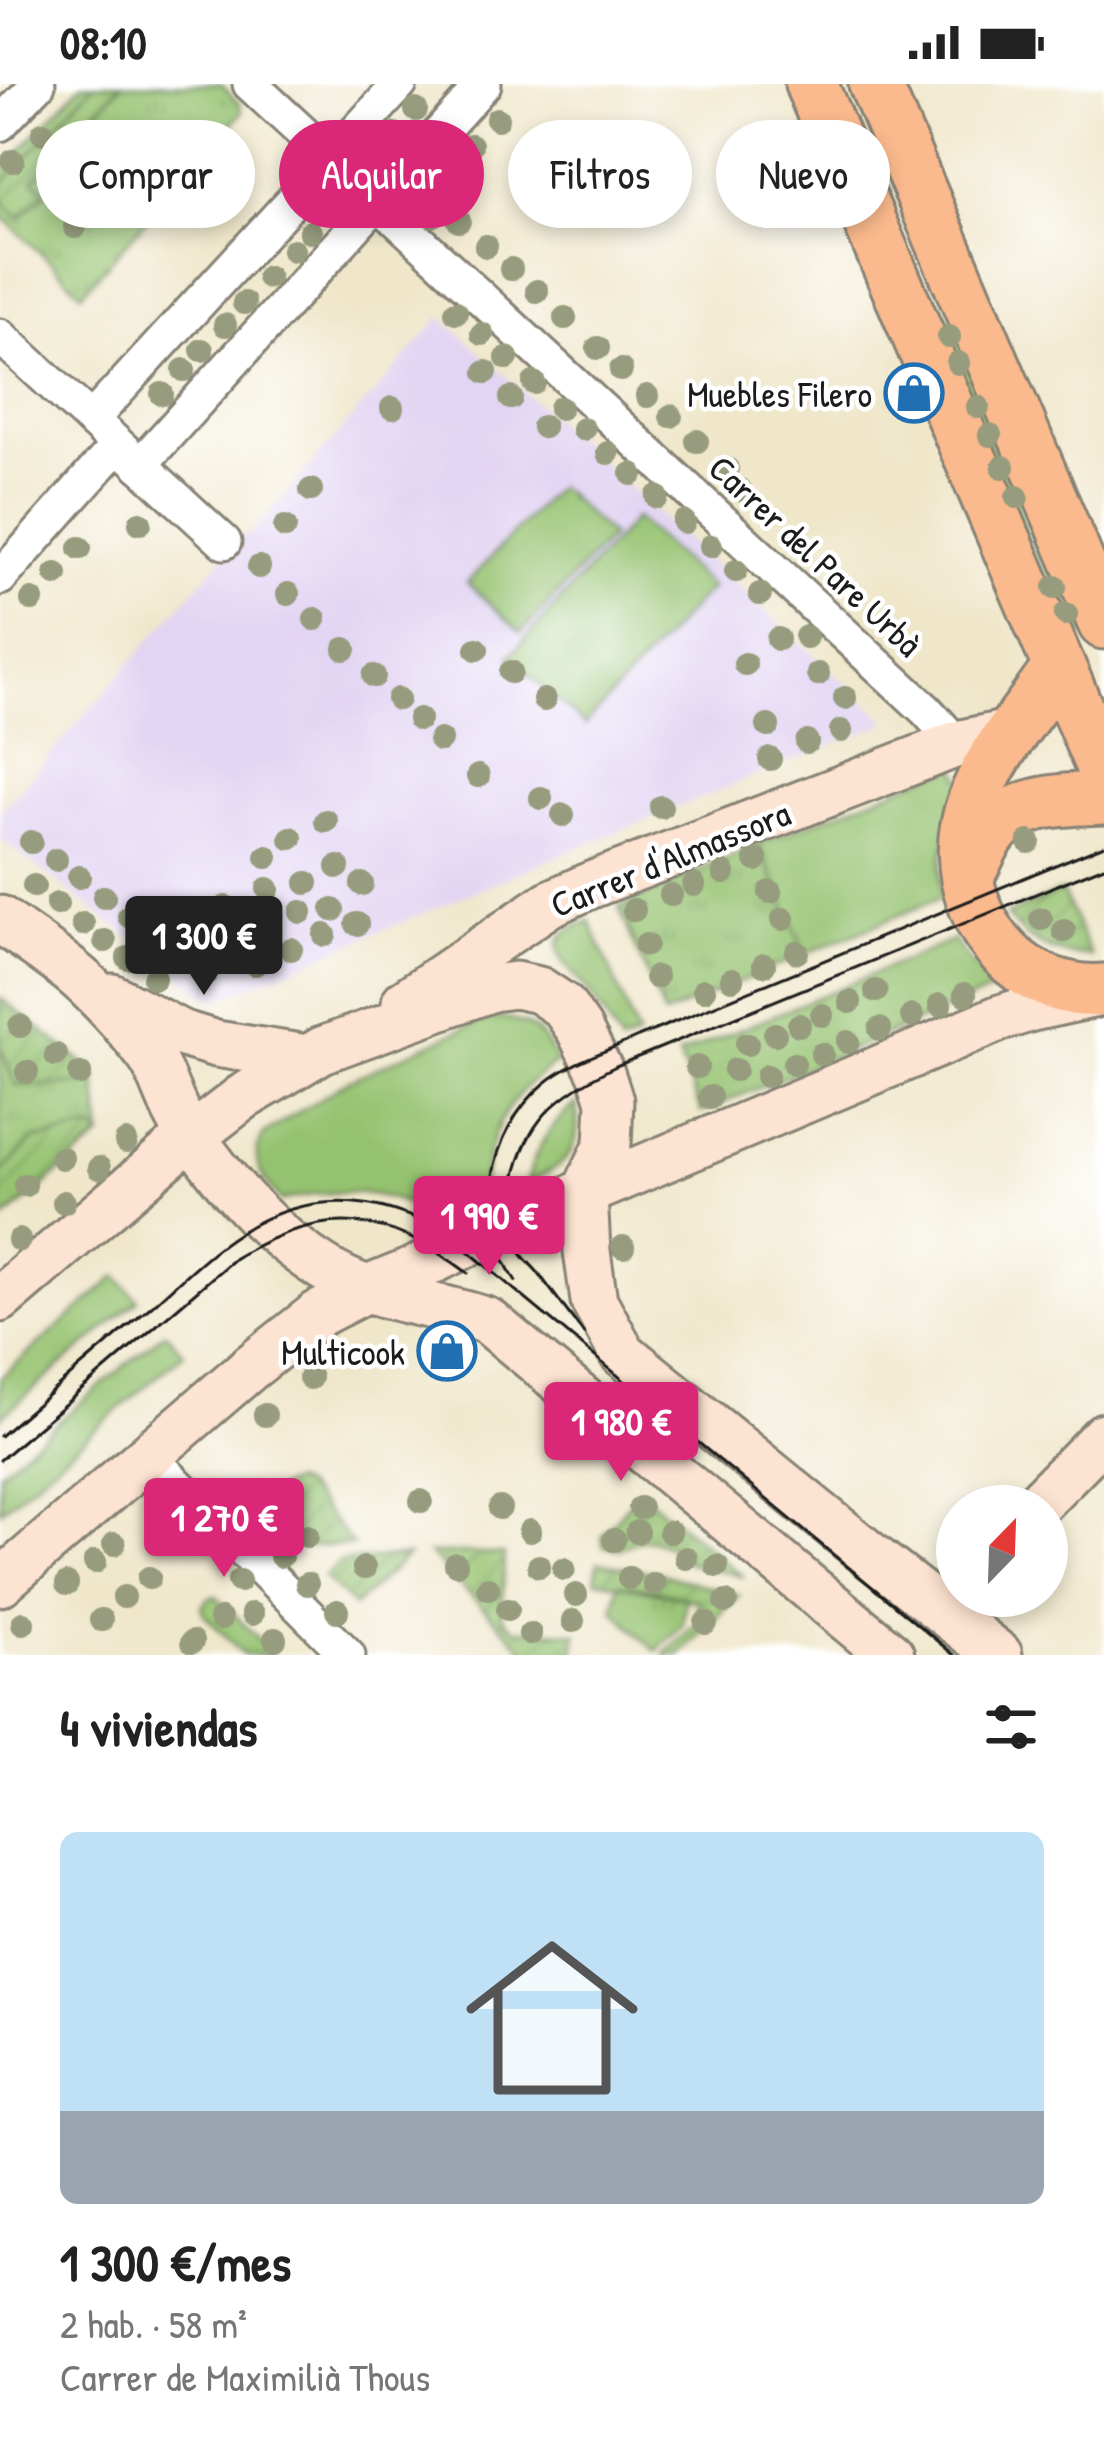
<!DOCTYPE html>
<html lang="es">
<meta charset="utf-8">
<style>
:root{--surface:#fff;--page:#f2f2f2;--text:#222;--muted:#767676;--accent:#db2777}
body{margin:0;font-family:"Patrick Hand",sans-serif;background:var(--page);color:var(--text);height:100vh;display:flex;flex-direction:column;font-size:45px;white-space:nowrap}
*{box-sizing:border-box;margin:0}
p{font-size:39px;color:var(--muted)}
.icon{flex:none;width:66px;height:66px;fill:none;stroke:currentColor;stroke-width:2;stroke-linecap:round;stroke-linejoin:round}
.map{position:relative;height:1571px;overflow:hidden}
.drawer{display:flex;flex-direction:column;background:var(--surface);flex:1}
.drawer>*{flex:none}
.banner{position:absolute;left:36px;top:36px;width:1032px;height:108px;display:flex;gap:24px}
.needle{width:78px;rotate:23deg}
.fabs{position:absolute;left:936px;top:1401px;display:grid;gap:24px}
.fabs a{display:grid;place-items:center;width:132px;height:132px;border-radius:50%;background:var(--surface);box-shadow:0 6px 18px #0003;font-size:60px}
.price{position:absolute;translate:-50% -102px;padding:0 27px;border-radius:12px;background:var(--accent);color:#fff;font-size:39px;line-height:78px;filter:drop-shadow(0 3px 6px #0008)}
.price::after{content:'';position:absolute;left:50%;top:72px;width:36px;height:27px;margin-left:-18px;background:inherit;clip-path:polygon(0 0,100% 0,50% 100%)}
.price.selected{background:#222;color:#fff}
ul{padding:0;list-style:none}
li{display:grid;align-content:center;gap:24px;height:636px;padding:0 60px}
li span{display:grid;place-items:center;height:372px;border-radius:18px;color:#555}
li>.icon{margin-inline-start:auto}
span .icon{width:216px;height:216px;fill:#fffc;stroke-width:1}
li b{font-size:51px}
h2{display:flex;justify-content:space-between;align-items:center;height:144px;padding:0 60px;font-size:51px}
.tag{padding:0 42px;border-radius:54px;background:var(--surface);box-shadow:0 6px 18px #0003;font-size:42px;line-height:108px}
.tag.selected{background:var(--accent);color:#fff}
.status{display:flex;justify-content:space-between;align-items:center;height:84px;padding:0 60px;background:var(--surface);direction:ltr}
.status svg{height:33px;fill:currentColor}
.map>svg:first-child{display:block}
.built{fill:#e2d4f3}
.grass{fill:#95c270;stroke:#586f46;stroke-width:3}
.park{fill:url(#park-tufts);stroke:#586f46;stroke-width:3}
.garden{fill:url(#garden-furrows);stroke:#586f46;stroke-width:3}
.water{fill:#7aaae4;stroke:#4b6380;stroke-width:3}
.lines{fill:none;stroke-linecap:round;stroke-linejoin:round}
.street-casing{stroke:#868274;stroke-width:39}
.secondary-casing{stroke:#868274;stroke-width:51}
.primary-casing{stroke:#868274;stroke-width:57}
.street{stroke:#fff;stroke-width:33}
.secondary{stroke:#fde3d1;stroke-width:45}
.primary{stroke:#fbba8d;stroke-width:51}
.tram{stroke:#1c1c1c;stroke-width:3}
.tree{fill:#969c7d}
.labels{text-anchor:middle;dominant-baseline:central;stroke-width:9;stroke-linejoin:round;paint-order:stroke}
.poi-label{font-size:36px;fill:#1c1c1c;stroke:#fff;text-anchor:end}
.street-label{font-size:36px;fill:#1c1c1c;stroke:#fff}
</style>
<div class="status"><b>08:10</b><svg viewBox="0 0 49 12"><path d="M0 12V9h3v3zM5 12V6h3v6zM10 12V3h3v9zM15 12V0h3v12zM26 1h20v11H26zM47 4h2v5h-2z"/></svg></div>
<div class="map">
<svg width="1104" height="1571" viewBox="0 0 1104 1571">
<defs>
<pattern id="park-tufts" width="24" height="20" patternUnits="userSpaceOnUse" patternTransform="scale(3)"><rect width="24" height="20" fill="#95c270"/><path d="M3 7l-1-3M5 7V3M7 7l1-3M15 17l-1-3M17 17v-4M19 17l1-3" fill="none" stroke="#80a660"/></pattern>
<pattern id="garden-furrows" width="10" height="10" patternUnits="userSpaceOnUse" patternTransform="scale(3)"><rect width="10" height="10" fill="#95c270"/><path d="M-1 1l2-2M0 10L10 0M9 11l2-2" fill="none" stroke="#80a660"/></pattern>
</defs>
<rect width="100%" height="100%" fill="#fff"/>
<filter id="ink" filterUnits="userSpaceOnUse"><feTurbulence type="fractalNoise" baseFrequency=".00833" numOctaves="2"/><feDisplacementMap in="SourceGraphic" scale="24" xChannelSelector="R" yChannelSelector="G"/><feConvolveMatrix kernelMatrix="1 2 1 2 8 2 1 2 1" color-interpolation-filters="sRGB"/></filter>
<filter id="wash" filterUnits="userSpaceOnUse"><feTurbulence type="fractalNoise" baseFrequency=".004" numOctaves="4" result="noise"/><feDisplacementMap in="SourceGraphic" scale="48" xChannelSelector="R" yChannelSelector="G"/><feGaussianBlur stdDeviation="2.7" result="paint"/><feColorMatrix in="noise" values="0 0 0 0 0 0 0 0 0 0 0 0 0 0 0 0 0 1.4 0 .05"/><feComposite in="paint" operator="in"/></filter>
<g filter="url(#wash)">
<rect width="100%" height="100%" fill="#f0e7cb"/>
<path class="built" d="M441,233l447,405 -308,125 -366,154 -214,-162v-27l244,-279 5,3z"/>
<g class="grass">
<path d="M914,186l38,51 134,312 -16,7z"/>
<path d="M557,402l54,50 -90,97 -54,-50z"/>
<path d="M635,434l76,69 -126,138 -76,-68z"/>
<path d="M955,681l9,17c-11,36 -29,77 -21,115l-138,57 -46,-110z"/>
<path d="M590,837l48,116 -17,7c-10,-17 -20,-35 -32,-51 -21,-28 -58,-53 1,-72z"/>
<path d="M954,856l16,23 26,26 -295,123 -22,-57z"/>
<path d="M502,934c33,6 39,14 55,44 -57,38 -71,77 -76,143l-34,17c-60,-32 -99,-37 -166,-21 -18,-21 -34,-40 -17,-67l82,-52 134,-61z"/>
<path d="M576,1020c6,48 -7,60 -49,78 8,-33 22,-56 49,-78z"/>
<path d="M117,1192l21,24 -138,118v-40z"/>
<path d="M165,1248l19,21 -184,158v-40z"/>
<path d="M216,1512l54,54 2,5h-28l-40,-41 -2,-8 7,-8z"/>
</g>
<g class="park">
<path d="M82,0h139l19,20 2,8 -160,181 -82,-79v-42z"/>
<path d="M759,760l46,110 -141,61 -45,-108z"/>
<path d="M0,914l95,74 7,64 -102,87z"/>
<path d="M618,1500l68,14 -4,27 -26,26 -42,-41z"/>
</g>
<g class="garden">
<path d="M94,0h28l-88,96 12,12 -26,26 -20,-19v-13z"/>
<path d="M1062,807l29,65c-36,0 -63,-12 -85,-41z"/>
<path d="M0,914l95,74 -6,11 -73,3 -16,-40z"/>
<path d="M92,1045l10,7 -102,87v-49l32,-34z"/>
<path d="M293,1398l11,5 49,58 -57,2 -31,-31 -3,-5c2,-13 18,-26 31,-29z"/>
<path d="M636,1411h8l100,82c-18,-5 -39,-8 -57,-15 -9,-4 -6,-5 -14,-12 -18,-14 -36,-13 -53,-1l-17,-3 -1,-11z"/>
<path d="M463,1469l41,2 -2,62 12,12 63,4 -3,22h-44l-101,-101z"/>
<path d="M407,1472l-53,50 -30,-29 16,-15z"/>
<path d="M598,1478l64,12 77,21 -60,60h-15l32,-32 2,-22 -47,-12 -56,-9z"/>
</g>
<circle class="water" cx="109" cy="71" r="25"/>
</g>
<g filter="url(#ink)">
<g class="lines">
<defs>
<g id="street">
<path d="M250,0l676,626 31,34"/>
<path d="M0,40l38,-40"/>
<path d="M0,252l224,206"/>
<path d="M91,336l309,-336"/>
<path d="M140,381l344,-381"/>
<path d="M0,494l118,-133"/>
<path d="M148,1371l200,200"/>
</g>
<g id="secondary">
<path d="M0,835c29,22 62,42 88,67 22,21 43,45 61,69 15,20 19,46 33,67 37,55 83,109 140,145 50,33 111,35 166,54l403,334"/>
<path d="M112,913l68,36 36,11 91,14"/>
<path d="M405,918l144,-98 42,-19 366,-141 56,-12"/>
<path d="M0,1215l172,-147 71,-55 79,-47 170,-62 23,-3 24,5 24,16 16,23 22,44 9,28 -2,43 -24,50 3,57 7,50 28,52 247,201 130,101"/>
<path d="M1035,1422l69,-70"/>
<path d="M0,1499l251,-216 67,-53 47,-24 49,-20 79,-39 507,-213 32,-10 69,-15"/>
</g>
<g id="primary">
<path d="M811,0l293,688"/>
<path d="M875,0l229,539"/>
<path d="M1059,583c-44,66 -109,127 -92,212 6,29 17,52 37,73 25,27 64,41 100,38"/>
<path d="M967,793c8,-13 14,-30 23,-42 26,-37 74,-35 114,-37"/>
</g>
</defs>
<use href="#street" class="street-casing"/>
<use href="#secondary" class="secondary-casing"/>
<use href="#primary" class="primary-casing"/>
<use href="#street" class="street"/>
<use href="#secondary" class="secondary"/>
<use href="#primary" class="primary"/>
<g class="tram">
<path d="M516,1197c-43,-60 -29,-149 28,-197 26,-22 63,-33 94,-47l466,-192"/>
<path d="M584,1250c-15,-20 -30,-40 -45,-60 -5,-7 -14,-14 -18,-21 -22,-41 -5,-108 25,-140 20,-21 45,-35 70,-47l488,-200"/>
<path d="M0,1352c49,-42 98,-84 147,-126 30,-26 59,-56 92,-77 74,-47 154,-38 223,13l492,409"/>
<path d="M0,1376l235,-202c89,-54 151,-46 233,15"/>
</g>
</g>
<g class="tree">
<circle cx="416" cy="26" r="12"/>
<circle cx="497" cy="35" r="12"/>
<circle cx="43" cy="49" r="12"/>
<circle cx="394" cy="50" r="12"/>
<circle cx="471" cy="61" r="12"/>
<circle cx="13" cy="77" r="12"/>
<circle cx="447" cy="89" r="12"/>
<circle cx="432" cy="132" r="12"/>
<circle cx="459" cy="137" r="12"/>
<circle cx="75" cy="143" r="12"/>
<circle cx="310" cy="148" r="12"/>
<circle cx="486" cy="162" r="12"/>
<circle cx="293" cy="166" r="12"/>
<circle cx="511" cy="185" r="12"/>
<circle cx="268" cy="193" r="12"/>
<circle cx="537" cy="207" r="12"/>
<circle cx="244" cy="219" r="12"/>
<circle cx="456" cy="228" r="12"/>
<circle cx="565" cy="234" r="12"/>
<circle cx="225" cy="241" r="12"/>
<circle cx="482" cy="250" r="12"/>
<circle cx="949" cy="253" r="12"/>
<circle cx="598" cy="264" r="12"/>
<circle cx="202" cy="266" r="12"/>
<circle cx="507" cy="274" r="12"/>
<circle cx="958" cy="279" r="12"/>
<circle cx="184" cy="286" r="12"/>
<circle cx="621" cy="286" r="12"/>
<circle cx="486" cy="288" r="12"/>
<circle cx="534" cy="299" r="12"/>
<circle cx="162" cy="310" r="12"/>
<circle cx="647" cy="312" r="12"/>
<circle cx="511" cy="314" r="12"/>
<circle cx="978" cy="323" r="12"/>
<circle cx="392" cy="324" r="12"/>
<circle cx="560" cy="324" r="12"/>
<circle cx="671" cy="332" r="12"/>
<circle cx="543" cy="343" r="12"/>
<circle cx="583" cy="345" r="12"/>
<circle cx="990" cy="351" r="12"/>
<circle cx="697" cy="357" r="12"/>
<circle cx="608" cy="369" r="12"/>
<circle cx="1003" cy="383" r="12"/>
<circle cx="727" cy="385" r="12"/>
<circle cx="632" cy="390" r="12"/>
<circle cx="311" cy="406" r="12"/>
<circle cx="740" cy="406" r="12"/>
<circle cx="657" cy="413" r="12"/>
<circle cx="1017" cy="413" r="12"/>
<circle cx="684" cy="438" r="12"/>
<circle cx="140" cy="439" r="12"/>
<circle cx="285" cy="443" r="12"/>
<circle cx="711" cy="462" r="12"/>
<circle cx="80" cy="464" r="12"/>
<circle cx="259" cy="483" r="12"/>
<circle cx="736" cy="487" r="12"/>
<circle cx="56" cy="490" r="12"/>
<circle cx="1055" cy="503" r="12"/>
<circle cx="288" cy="510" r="12"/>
<circle cx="760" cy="510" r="12"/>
<circle cx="32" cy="516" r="12"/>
<circle cx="1066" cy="530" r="12"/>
<circle cx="315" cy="535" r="12"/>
<circle cx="806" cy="553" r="12"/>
<circle cx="778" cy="555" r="12"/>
<circle cx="345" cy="565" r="12"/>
<circle cx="477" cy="565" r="12"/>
<circle cx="745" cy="580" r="12"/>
<circle cx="511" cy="588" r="12"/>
<circle cx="818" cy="590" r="12"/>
<circle cx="374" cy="592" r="12"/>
<circle cx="845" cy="614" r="12"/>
<circle cx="398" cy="615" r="12"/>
<circle cx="544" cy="616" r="12"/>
<circle cx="419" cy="635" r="12"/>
<circle cx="768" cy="642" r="12"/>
<circle cx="841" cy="647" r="12"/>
<circle cx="440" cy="656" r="12"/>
<circle cx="807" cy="658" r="12"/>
<circle cx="770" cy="675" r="12"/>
<circle cx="478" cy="692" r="12"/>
<circle cx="541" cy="714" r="12"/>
<circle cx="661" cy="723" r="12"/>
<circle cx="563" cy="731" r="12"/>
<circle cx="326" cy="737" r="12"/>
<circle cx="291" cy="754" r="12"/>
<circle cx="31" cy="758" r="12"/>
<circle cx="1029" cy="758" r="12"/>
<circle cx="267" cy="773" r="12"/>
<circle cx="56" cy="776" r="12"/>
<circle cx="756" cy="776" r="12"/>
<circle cx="338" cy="783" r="12"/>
<circle cx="724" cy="789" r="12"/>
<circle cx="79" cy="793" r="12"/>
<circle cx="307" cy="799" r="12"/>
<circle cx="362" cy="800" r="12"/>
<circle cx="694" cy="801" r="12"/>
<circle cx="34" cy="802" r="12"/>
<circle cx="268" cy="805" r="12"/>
<circle cx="770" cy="808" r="12"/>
<circle cx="671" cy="811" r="12"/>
<circle cx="104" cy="813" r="12"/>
<circle cx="57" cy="820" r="12"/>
<circle cx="226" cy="823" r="12"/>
<circle cx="333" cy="826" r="12"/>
<circle cx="634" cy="826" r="12"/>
<circle cx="301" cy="828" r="12"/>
<circle cx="129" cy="832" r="12"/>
<circle cx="783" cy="835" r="12"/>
<circle cx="1041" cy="835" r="12"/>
<circle cx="259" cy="839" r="12"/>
<circle cx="83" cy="840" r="12"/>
<circle cx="357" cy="840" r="12"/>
<circle cx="1064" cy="847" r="12"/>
<circle cx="152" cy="849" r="12"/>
<circle cx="325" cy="851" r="12"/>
<circle cx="105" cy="857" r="12"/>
<circle cx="646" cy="861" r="12"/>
<circle cx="291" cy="865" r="12"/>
<circle cx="797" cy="868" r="12"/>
<circle cx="179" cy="870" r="12"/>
<circle cx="128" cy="874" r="12"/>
<circle cx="255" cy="880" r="12"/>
<circle cx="764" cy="881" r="12"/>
<circle cx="205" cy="890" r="12"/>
<circle cx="656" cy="893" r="12"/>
<circle cx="154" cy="894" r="12"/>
<circle cx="732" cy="895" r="12"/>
<circle cx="704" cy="906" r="12"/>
<circle cx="876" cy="907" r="12"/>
<circle cx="965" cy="910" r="12"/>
<circle cx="850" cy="918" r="12"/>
<circle cx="940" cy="921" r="12"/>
<circle cx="822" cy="931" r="12"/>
<circle cx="912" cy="932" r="12"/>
<circle cx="799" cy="941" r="12"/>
<circle cx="20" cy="942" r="12"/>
<circle cx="880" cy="945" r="12"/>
<circle cx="775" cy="950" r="12"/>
<circle cx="848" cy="958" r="12"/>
<circle cx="747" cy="960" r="12"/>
<circle cx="822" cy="970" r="12"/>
<circle cx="56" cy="971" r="12"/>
<circle cx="794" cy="980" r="12"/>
<circle cx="697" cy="983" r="12"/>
<circle cx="735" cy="986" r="12"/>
<circle cx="27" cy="988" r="12"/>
<circle cx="80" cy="990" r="12"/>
<circle cx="767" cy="992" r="12"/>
<circle cx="710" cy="1013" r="12"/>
<circle cx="126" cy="1058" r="12"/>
<circle cx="62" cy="1074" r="12"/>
<circle cx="99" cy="1084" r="12"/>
<circle cx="25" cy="1101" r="12"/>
<circle cx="64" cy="1118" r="12"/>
<circle cx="19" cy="1156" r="12"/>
<circle cx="623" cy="1163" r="12"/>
<circle cx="310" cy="1294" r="12"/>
<circle cx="265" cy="1331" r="12"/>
<circle cx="421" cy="1417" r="12"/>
<circle cx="282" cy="1424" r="12"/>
<circle cx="500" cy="1424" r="12"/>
<circle cx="640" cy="1424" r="12"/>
<circle cx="254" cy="1446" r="12"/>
<circle cx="530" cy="1447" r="12"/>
<circle cx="637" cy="1448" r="12"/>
<circle cx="670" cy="1448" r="12"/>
<circle cx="307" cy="1452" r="12"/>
<circle cx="614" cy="1456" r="12"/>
<circle cx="114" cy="1460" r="12"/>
<circle cx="281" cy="1472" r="12"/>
<circle cx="686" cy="1474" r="12"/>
<circle cx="95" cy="1478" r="12"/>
<circle cx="456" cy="1480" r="12"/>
<circle cx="539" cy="1482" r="12"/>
<circle cx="717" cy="1482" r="12"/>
<circle cx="364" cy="1484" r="12"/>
<circle cx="564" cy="1485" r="12"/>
<circle cx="149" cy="1494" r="12"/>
<circle cx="629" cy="1494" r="12"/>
<circle cx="239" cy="1497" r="12"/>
<circle cx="67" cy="1500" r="12"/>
<circle cx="307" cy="1500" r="12"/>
<circle cx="654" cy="1500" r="12"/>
<circle cx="488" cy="1504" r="12"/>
<circle cx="576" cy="1511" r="12"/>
<circle cx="124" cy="1513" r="12"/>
<circle cx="726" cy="1518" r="12"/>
<circle cx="508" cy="1525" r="12"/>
<circle cx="337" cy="1527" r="12"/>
<circle cx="252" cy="1530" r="12"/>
<circle cx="220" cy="1535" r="12"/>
<circle cx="101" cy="1536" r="12"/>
<circle cx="573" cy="1537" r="12"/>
<circle cx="23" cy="1539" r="12"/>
<circle cx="706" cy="1539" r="12"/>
<circle cx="530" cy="1550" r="12"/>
<circle cx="275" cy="1555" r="12"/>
<circle cx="192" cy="1558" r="12"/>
</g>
</g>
<defs>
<symbol id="shop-ring" viewBox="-11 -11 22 22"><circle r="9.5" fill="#fff" stroke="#1f6fb2" stroke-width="1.5"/><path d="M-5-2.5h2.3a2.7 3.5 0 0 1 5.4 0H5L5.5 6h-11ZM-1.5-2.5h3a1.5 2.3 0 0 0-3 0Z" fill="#1f6fb2"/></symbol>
</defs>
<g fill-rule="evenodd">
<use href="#shop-ring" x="881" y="276" width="66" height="66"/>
<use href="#shop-ring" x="414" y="1234" width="66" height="66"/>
</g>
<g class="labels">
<g class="poi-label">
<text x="872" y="309">Muebles Filero</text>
<text x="405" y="1267">Multicook</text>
</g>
<g class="street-label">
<text transform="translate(816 471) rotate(43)">Carrer del Pare Urbà</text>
<text transform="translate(670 774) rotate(-22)">Carrer d'Almassora</text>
</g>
</g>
</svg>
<div class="fabs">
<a><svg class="needle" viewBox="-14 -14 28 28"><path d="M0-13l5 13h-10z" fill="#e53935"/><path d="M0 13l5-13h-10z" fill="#767676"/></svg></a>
</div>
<b class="price selected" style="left:204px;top:914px">1 300 €</b>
<b class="price" style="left:489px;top:1194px">1 990 €</b>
<b class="price" style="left:621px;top:1400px">1 980 €</b>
<b class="price" style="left:224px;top:1496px">1 270 €</b>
<div class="banner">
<a class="tag">Comprar</a>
<a class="tag selected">Alquilar</a>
<a class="tag">Filtros</a>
<a class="tag">Nuevo</a>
</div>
</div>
<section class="drawer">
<h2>4 viviendas<svg class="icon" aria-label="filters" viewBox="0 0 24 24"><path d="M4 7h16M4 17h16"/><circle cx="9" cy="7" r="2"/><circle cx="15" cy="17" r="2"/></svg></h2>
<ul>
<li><span style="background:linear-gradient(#bfe0f5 75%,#9aa5b1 0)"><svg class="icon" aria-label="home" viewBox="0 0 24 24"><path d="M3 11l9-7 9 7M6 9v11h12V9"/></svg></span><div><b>1 300 €/mes</b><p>2 hab. · 58 m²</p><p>Carrer de Maximilià Thous</p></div></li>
</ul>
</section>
